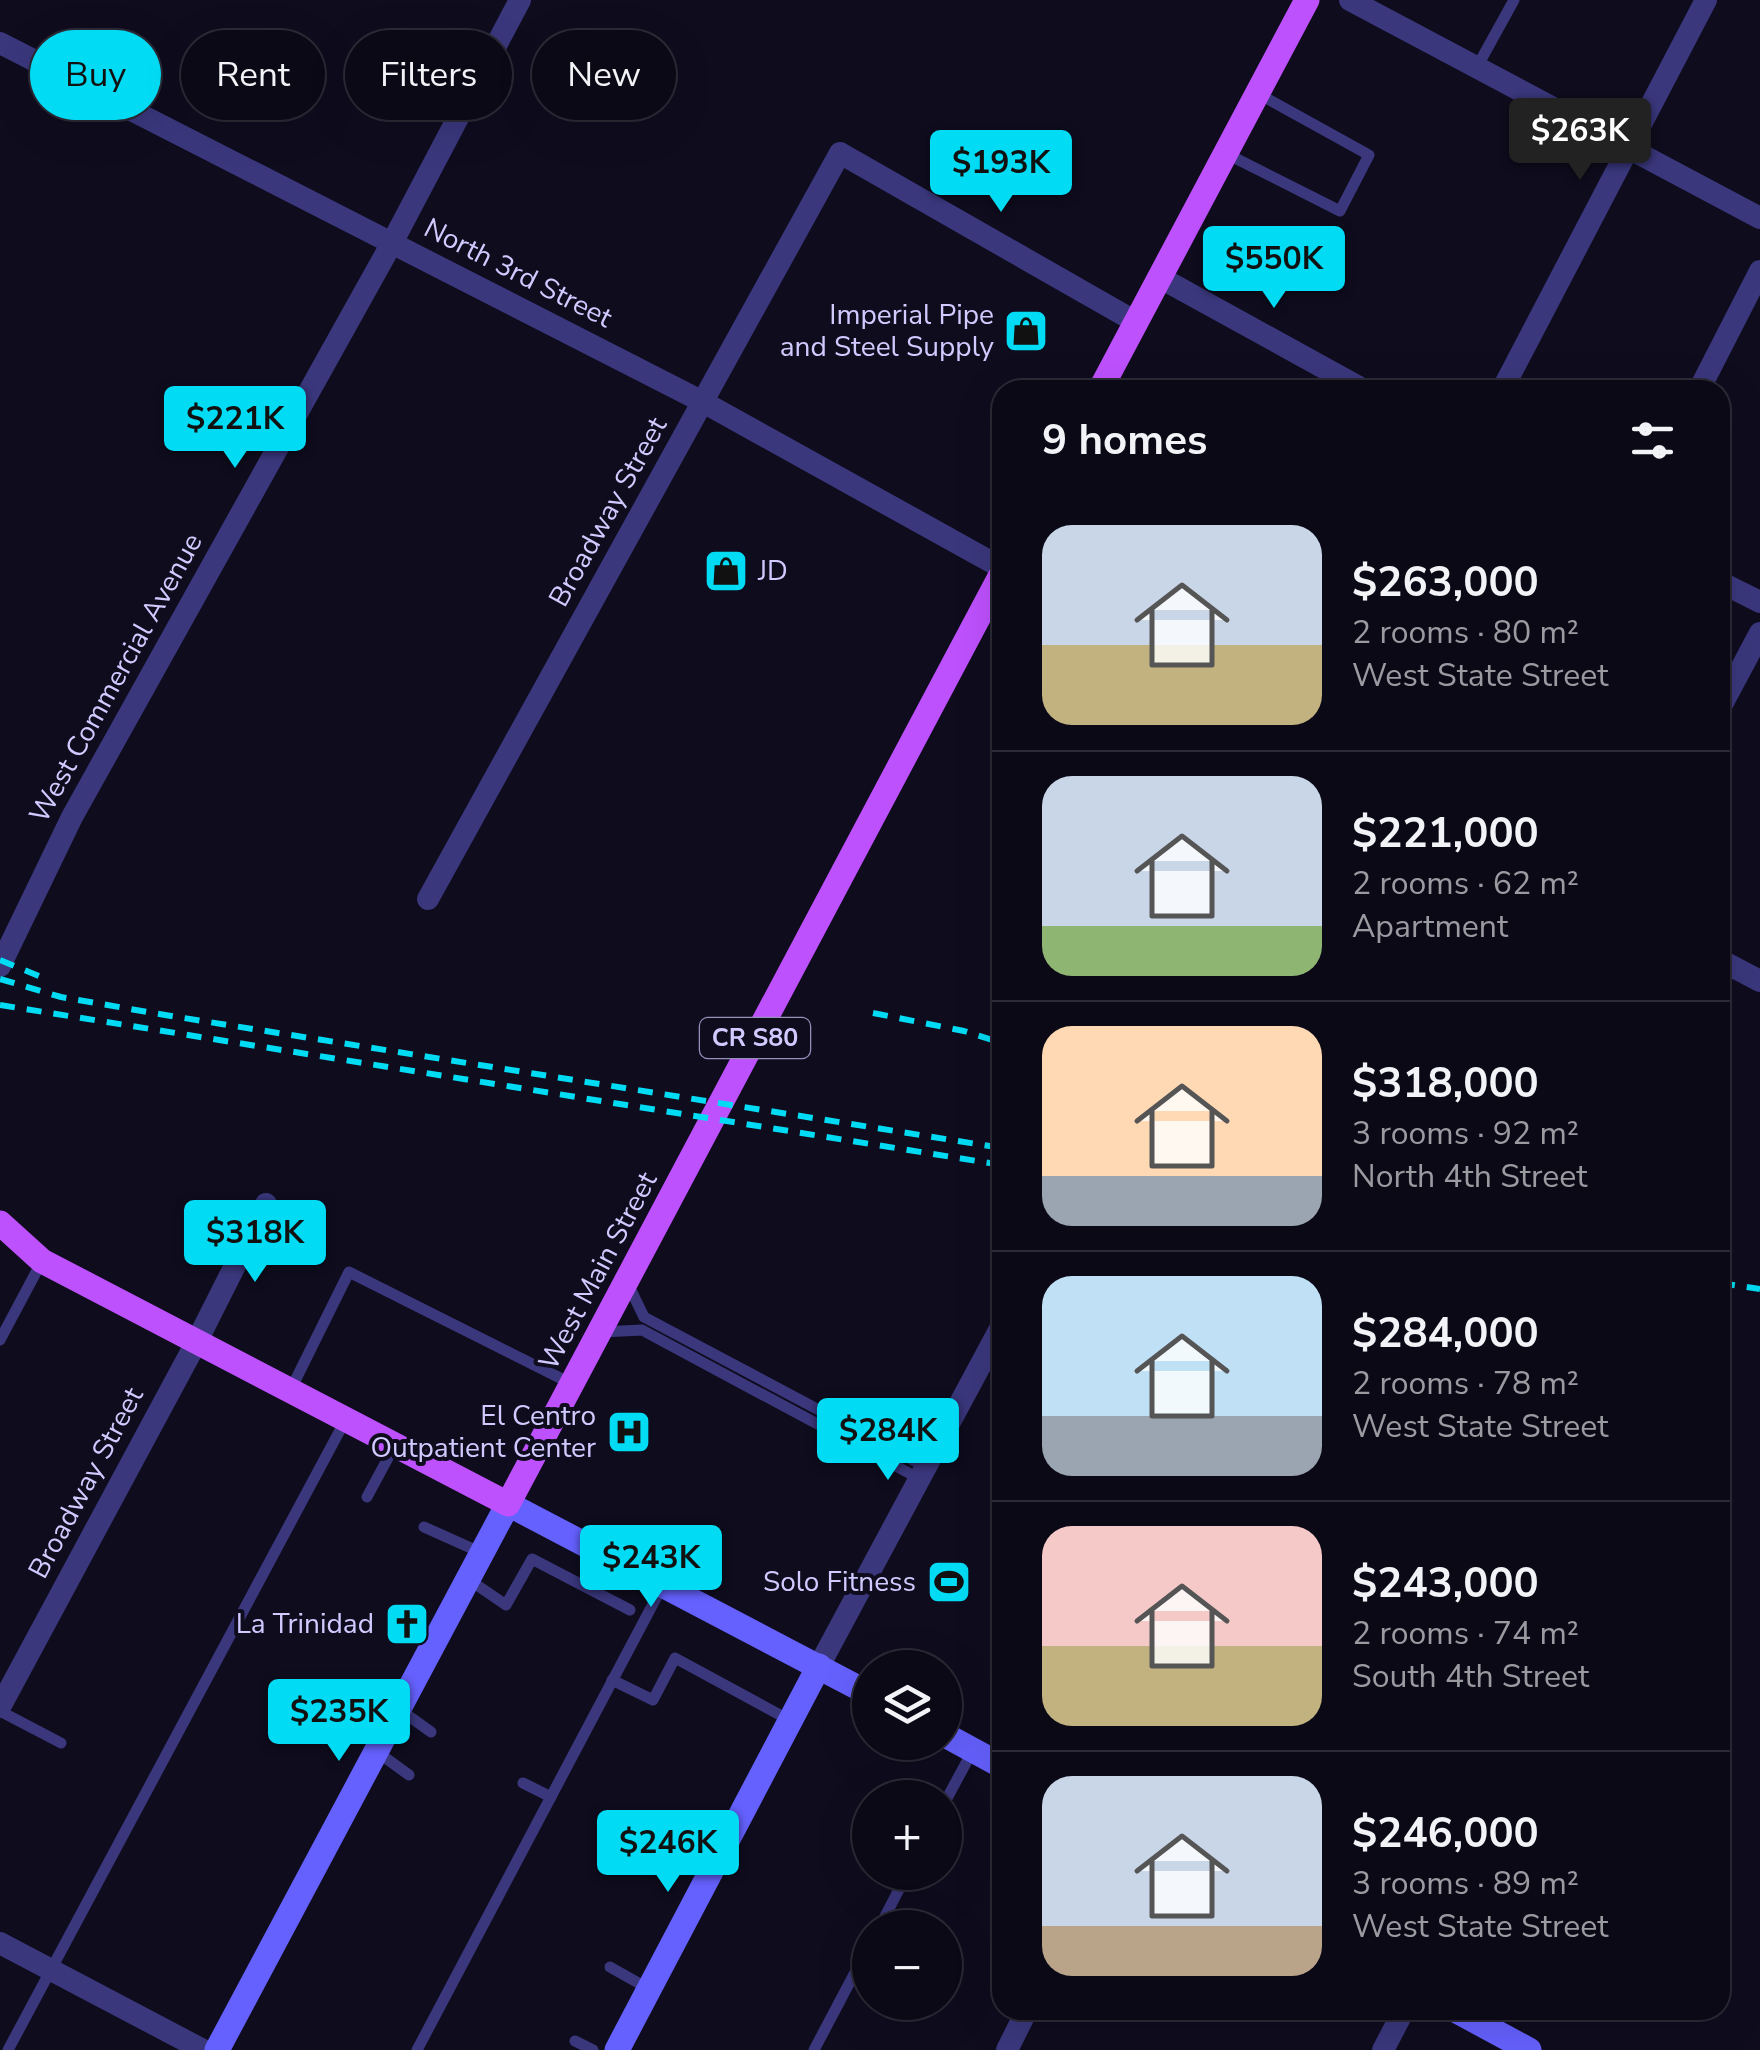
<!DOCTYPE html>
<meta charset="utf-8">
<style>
:root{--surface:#0b0916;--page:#191723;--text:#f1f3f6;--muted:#9a9aa1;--line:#2b2a35;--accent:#01dbf3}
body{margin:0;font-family:"Nunito Sans",sans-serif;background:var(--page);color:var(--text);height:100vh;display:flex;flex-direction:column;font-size:38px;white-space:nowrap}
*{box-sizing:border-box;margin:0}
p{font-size:32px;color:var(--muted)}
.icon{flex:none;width:55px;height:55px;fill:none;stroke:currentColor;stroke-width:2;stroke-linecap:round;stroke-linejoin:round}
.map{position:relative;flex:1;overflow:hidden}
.drawer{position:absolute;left:992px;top:380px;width:738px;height:1640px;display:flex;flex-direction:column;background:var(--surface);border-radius:30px;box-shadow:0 10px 40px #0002,0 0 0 2px var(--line)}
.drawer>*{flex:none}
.hud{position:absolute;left:30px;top:30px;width:812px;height:90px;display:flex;gap:20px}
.fabs{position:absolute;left:852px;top:1650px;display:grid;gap:20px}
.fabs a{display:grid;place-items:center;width:110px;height:110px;border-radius:50%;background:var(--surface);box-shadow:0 10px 40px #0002,0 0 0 2px var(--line);font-size:50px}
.price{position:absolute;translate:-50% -85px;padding:0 22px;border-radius:10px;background:var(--accent);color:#111;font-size:32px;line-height:65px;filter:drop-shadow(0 2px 5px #0008)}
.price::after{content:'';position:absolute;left:50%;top:60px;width:30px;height:22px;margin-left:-15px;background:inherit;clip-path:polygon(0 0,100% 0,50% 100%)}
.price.selected{background:#222;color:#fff}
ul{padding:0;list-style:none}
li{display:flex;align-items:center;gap:30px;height:250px;padding:0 50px}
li+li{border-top:2px solid var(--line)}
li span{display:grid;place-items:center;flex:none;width:280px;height:200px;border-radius:30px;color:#555}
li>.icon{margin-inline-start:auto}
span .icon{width:120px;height:120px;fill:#fffc;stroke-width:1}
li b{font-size:42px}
h2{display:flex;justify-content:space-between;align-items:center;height:120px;padding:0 50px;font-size:42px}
.chip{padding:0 35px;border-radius:45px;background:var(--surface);box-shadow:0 10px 40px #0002,0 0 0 2px var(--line);font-size:35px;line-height:90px}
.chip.selected{background:var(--accent);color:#111}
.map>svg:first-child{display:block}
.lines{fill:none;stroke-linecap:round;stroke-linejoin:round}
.lane{stroke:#3a377d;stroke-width:11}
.street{stroke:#3a377d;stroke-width:22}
.secondary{stroke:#6561fe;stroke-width:25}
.primary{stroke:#be51fe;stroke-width:25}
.rail{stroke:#01dbf3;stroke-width:6;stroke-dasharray:15 12;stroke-linecap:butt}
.labels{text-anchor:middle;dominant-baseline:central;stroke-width:8;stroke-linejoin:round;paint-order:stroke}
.shield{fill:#0f0c1e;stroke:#9691bc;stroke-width:2.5}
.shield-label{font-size:25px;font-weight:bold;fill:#d0caff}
.street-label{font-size:28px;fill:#d0caff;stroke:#0f0c1e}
.poi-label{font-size:28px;fill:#d0caff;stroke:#0f0c1e;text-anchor:end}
</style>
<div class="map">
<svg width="1760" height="2050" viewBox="0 0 1760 2050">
<rect width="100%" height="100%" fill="#0f0c1e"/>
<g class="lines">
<g class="lane">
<path d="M1477,67l37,-67"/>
<path d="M1225,153l115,58 29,-56 -112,-62"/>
<path d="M628,1284l16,33 282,150"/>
<path d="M602,1332l40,-2 278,149"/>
<path d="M0,1340l42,-79"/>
<path d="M291,1389l58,-117 223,112"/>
<path d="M367,1497l28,-52"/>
<path d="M424,1527l58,26"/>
<path d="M468,1579l38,26 26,-46 98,51"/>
<path d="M612,1680l41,20 22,-42 116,63"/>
<path d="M399,1709l32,23"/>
<path d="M0,1711l61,32"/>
<path d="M376,1751l33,24"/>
<path d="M523,1783l28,14"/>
<path d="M945,1802l28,-52"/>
<path d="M879,1928l29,-56"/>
<path d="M610,1967l39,22"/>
<path d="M575,2041l18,9"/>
<path d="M8,2050l338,-631"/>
<path d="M417,2050l246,-465"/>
<path d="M814,2050l56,-106"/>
</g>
<g class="street">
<path d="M1350,0l410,218"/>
<path d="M0,43l703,359 299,166"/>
<path d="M1159,277l205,113"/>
<path d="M1502,390l204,-390"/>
<path d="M1699,390l61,-119"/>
<path d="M1720,582l40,20"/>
<path d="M1720,708l40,-75"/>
<path d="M428,899l412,-746 296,169"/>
<path d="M1720,960l40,21"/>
<path d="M0,966l72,-149 321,-576 127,-241"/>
<path d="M819,1666l183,-341"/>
<path d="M0,1707l197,-366 69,-137"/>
<path d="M0,1943l203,107"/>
<path d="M1007,2050l20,-40"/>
<path d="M1383,2050l21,-40"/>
</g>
<g class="secondary">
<path d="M945,1735l57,31"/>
<path d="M1455,2010l74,40"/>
<path d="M217,2050l291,-546 362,190"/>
<path d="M617,2050l202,-384"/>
</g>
<g class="primary">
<path d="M1100,390l207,-390"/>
<path d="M0,1223l42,38 466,243 494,-931"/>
</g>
<g class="rail">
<path d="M0,960l46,19"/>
<path d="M0,979l61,18 104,18 837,133"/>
<path d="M0,1005l1002,160"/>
<path d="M873,1013l91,18 38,12"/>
<path d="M1720,1283l40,6"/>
</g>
</g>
<defs>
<symbol id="shop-square" viewBox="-11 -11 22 22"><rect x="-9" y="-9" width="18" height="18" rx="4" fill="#01dbf3" stroke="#0f0c1e"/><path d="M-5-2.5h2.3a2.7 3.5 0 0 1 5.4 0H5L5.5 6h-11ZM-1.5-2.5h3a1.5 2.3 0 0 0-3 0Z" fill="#111"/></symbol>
<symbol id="hospital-square" viewBox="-11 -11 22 22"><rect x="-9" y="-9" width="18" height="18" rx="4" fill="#01dbf3" stroke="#0f0c1e"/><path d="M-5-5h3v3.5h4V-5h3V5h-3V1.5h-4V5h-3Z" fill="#111"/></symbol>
<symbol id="stadium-square" viewBox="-11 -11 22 22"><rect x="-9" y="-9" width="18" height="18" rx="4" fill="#01dbf3" stroke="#0f0c1e"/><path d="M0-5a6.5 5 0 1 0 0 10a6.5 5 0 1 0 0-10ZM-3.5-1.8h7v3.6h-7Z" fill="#111"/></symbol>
<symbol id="church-square" viewBox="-11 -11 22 22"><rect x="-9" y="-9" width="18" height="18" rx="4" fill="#01dbf3" stroke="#0f0c1e"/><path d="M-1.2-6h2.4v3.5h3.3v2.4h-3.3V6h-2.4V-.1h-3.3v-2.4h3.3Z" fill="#111"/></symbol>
</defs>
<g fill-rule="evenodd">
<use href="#shop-square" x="1001" y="306" width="50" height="50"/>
<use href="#shop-square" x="701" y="546" width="50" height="50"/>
<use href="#hospital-square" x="604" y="1407" width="50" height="50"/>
<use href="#stadium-square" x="924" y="1557" width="50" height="50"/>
<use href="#church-square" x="382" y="1599" width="50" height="50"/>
</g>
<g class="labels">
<rect class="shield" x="700" y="1018" width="110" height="40" rx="8"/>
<g class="shield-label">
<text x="755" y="1038">CR S80</text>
</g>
<g class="street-label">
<text transform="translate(518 273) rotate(27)">North 3rd Street</text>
<text transform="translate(608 512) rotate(-61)">Broadway Street</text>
<text transform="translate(116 678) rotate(-61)">West Commercial Avenue</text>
<text transform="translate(598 1271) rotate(-62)">West Main Street</text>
<text transform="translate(86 1483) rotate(-62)">Broadway Street</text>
</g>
<g class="poi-label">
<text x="994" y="315">Imperial Pipe<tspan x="994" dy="32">and Steel Supply</tspan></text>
<text x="758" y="571" text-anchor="start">JD</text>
<text x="596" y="1416">El Centro<tspan x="596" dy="32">Outpatient Center</tspan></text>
<text x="916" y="1582">Solo Fitness</text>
<text x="374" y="1624">La Trinidad</text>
</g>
</g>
</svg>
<div class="fabs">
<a><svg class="icon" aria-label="layers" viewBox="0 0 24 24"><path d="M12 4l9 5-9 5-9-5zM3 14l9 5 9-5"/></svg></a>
<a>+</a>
<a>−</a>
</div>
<b class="price selected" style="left:1580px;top:183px">$263K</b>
<b class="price" style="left:1001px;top:215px">$193K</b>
<b class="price" style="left:1274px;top:311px">$550K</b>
<b class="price" style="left:235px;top:471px">$221K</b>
<b class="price" style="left:255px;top:1285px">$318K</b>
<b class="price" style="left:888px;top:1483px">$284K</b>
<b class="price" style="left:651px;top:1610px">$243K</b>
<b class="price" style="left:339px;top:1764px">$235K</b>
<b class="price" style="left:668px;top:1895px">$246K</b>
<div class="hud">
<a class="chip selected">Buy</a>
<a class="chip">Rent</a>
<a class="chip">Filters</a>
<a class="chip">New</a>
</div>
<section class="drawer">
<h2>9 homes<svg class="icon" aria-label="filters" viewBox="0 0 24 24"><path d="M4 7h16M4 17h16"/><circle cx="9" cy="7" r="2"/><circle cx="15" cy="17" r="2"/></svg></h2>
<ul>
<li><span style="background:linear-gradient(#c9d6e8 60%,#c2b280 0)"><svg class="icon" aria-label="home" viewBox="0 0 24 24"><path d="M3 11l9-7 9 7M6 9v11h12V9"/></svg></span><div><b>$263,000</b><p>2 rooms · 80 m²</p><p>West State Street</p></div></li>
<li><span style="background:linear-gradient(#c9d6e8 75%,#8fb573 0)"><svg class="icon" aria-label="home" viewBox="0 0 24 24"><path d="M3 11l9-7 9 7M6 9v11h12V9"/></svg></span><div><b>$221,000</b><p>2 rooms · 62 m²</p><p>Apartment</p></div></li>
<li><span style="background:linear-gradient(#ffd9b3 75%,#9aa5b1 0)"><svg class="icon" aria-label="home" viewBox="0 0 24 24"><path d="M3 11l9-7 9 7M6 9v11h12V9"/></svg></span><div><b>$318,000</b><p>3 rooms · 92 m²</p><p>North 4th Street</p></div></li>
<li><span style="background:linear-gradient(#bfe0f5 70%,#9aa5b1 0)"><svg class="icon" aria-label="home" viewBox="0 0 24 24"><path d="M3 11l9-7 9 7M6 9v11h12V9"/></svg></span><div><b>$284,000</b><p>2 rooms · 78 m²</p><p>West State Street</p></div></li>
<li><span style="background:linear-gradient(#f6c9c9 60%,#c2b280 0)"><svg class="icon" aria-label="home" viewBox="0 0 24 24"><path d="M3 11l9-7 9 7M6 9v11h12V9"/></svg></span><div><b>$243,000</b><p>2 rooms · 74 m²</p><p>South 4th Street</p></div></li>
<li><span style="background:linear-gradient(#c9d6e8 75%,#b9a48a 0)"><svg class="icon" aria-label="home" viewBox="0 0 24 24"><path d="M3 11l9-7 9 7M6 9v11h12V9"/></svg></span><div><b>$246,000</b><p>3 rooms · 89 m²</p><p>West State Street</p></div></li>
</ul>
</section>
</div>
